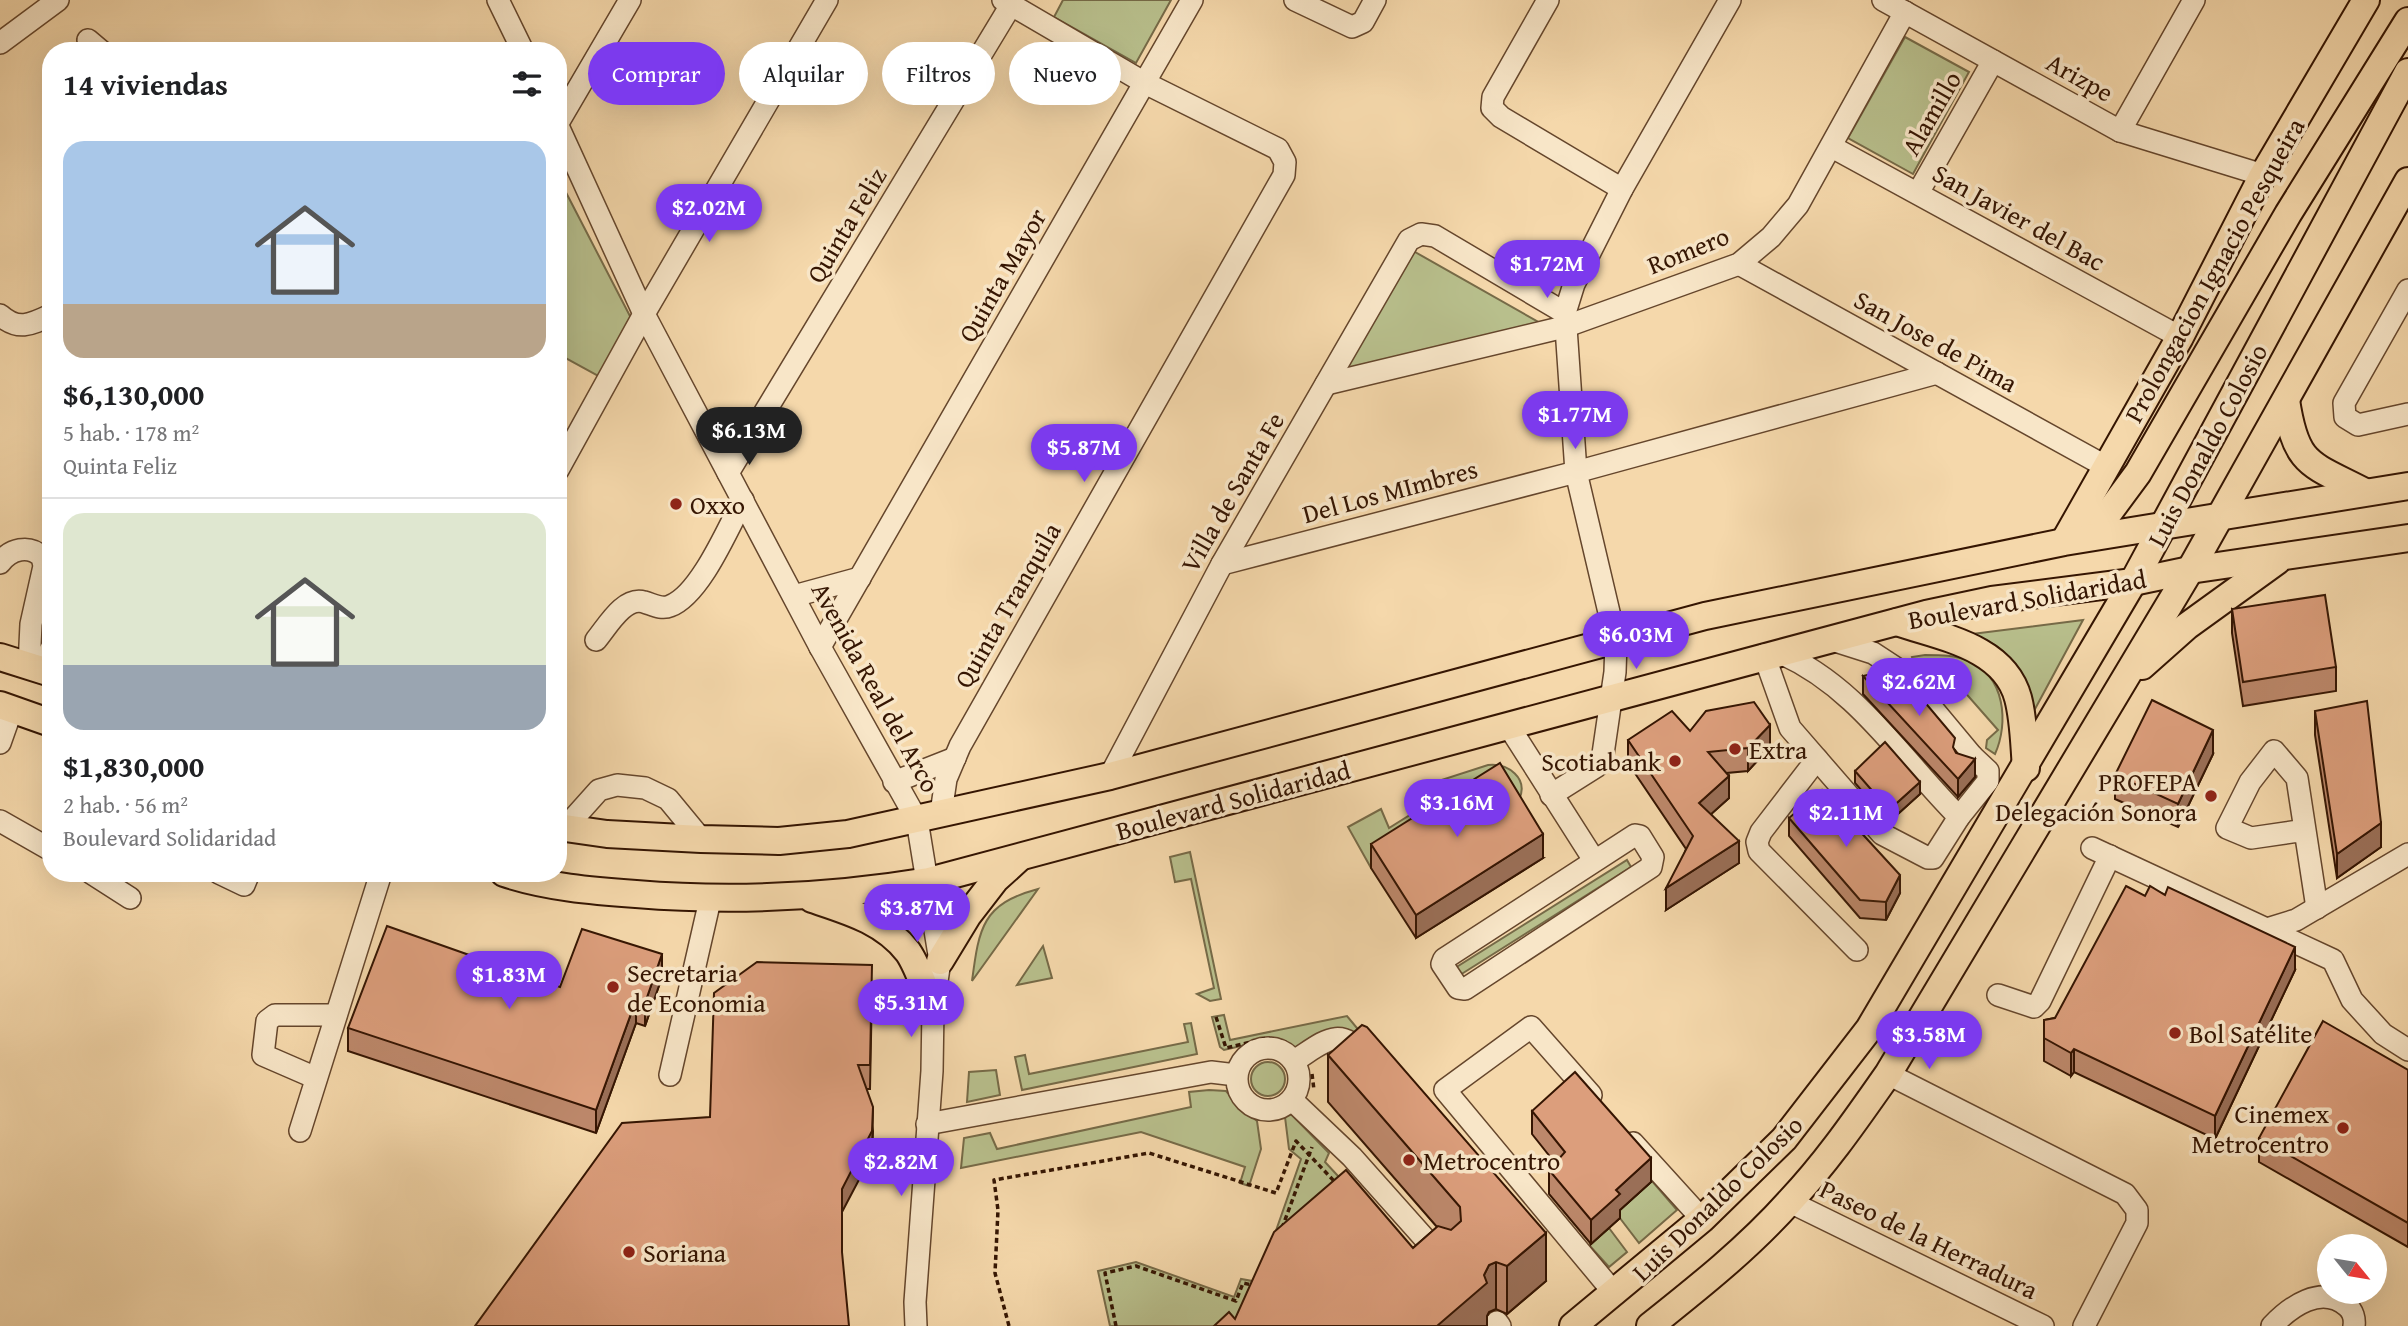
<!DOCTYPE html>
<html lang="es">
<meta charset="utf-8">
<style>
:root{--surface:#fff;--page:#f6f6f6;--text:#202124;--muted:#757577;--line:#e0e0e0;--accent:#7c3aed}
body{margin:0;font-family:"Gentium Book Plus",serif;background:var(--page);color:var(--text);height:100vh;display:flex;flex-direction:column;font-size:26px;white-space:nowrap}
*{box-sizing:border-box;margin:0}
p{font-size:23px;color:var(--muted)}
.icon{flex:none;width:38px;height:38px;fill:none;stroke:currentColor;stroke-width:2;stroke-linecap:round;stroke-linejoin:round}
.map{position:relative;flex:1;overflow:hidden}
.details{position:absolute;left:42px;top:42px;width:525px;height:840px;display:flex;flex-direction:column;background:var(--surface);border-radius:28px;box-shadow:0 7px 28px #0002}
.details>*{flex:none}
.banner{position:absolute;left:588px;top:42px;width:665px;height:63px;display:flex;gap:14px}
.needle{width:46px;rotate:120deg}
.tools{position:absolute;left:2317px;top:1234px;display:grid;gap:14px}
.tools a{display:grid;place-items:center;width:70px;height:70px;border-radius:50%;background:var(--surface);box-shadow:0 7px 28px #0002;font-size:35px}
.price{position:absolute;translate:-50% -60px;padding:0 16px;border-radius:24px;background:var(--accent);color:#fff;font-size:23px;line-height:46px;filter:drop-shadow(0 2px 4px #0008)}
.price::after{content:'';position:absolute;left:50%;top:42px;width:21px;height:16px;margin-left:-10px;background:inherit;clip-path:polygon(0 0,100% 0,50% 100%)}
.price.on{background:#222;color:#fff}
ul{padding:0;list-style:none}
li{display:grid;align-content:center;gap:14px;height:371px;padding:0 21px}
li+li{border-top:2px solid var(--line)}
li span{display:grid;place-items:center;height:217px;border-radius:21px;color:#555}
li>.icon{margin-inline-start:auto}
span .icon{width:126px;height:126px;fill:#fffc;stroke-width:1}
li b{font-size:30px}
h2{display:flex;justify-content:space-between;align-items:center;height:84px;padding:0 21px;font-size:30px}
.tag{padding:0 24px;border-radius:32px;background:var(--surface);box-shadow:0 7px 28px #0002;font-size:24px;line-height:63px}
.tag.on{background:var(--accent);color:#fff}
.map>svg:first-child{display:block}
.green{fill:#b8bf8c;stroke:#766a47;stroke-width:2}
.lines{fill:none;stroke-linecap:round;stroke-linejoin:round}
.minor-casing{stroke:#65462c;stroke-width:24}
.major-casing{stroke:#351502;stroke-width:30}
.path{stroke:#351502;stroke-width:3.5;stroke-dasharray:5 3.5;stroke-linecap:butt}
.minor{stroke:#f8e6c8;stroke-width:21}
.major{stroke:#f5d8ab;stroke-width:26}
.wall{fill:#bd886b;stroke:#351502;stroke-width:2}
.shaded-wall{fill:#9a6f57;stroke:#351502;stroke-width:2}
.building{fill:#dc9e7c;stroke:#351502;stroke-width:2}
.poi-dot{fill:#8f2418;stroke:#f8e6c8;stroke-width:2.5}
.labels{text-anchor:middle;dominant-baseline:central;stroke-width:7;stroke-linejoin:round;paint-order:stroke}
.street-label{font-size:26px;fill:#351502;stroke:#f8e6c8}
.poi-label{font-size:26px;fill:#351502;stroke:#f8e6c8;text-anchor:start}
</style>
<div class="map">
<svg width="2408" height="1326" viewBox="0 0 2408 1326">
<rect width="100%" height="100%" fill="#f5d8ab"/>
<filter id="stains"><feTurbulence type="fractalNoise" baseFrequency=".00286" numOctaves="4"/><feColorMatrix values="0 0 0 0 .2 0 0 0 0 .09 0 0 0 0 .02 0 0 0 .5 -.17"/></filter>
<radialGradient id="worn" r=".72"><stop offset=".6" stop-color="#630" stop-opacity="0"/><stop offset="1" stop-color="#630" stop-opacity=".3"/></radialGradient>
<g class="green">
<path d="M1063,0h108l-35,63 -82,-46z"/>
<path d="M1905,37l64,35 -56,102 -65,-36z"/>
<path d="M558,177l73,141 -31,59 -42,-23z"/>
<path d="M1408,248l141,80 -220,55z"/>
<path d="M2083,620l-48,89c-18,-39 -18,-58 -63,-75z"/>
<path d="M1925,655c16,0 30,0 44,6 36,15 40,62 26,93l-9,-6 1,-8 11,-10 -57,-65 -18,13 -6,-3 -5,-18z"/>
<path d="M1488,765c20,-2 41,13 31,35l-148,68 -23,-41 33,-18 8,19 48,-30 -8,-14z"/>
<path d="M1190,852l31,147 -11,2 -13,-7 17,-6 -23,-109 -16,3 -5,-25z"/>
<path d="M1627,860l4,7 -171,108 -5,-7z"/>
<path d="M1038,889l-66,92c7,-53 10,-77 66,-92z"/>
<path d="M1043,946l9,32 -35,7z"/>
<path d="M1224,1015l6,25 117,-24 34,41 -17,-12 -69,7 -18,-10 -10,-2 -43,10 -4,-3 -8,-30z"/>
<path d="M1191,1023l6,31 -175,36 -7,-33 10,-2 4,19 159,-32 -4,-18z"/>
<circle cx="1268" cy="1079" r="17"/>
<path d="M996,1070l4,25 -33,7 2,-30z"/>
<path d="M1209,1090l17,1 14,16 17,14 4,28 -12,37 -9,-3 5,-16 -104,-35 -180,36 3,-30 26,-5 7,16 194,-42 -2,-15z"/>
<path d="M1290,1113l39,40 -4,9 52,56 -124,108h-143l-12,-55 38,-9 98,35 7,-18 17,3 43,-123 -12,-10 -4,-32z"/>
<path d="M1652,1181l25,29 -38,33 -23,-30z"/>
<path d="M1609,1228l18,24 -18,15 -20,-22z"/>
</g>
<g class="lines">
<defs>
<g id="minor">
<path d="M498,0l25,51"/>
<path d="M1295,0l57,27 11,-5 12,-22"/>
<path d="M1548,0l-55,97 -1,11 9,9 121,72"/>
<path d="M1883,0l237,131 143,44"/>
<path d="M88,40l13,11"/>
<path d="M0,43l58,-43"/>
<path d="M558,123l72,-123"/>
<path d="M558,126l86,188 176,333 97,173 23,141 -7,47 -1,63 -17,231 1,24"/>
<path d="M2120,131l74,-131"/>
<path d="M1832,147l348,190"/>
<path d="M1918,193l75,-132"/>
<path d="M1739,264l366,202"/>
<path d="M2408,290l-64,113 1,14 13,8 50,-11"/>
<path d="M0,315c18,16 30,10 51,0"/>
<path d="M1326,384l238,-57 175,-63 32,-27 27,-32 107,-193"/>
<path d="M558,470l86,-156 183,-314"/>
<path d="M728,473l283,-468"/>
<path d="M0,563c10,-14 29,-19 42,-6l2,9 -13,58 -2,42"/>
<path d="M1222,564l354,-92 361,-99"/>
<path d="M794,596l66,-18"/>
<path d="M1829,639l44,14 29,19 70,84"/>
<path d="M596,640c11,-13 28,-44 48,-38 8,2 17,8 26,4 30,-11 58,-78 73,-106"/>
<path d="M820,647l372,-647"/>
<path d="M1778,652c78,33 123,107 181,165"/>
<path d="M1764,655l26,73 92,106 46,24h5l26,-41 29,-36v-10l-16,-15 -6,6"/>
<path d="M39,669l12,-20"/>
<path d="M1508,725l86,135"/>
<path d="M0,743l12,-34"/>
<path d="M1817,759l-56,73 -4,10 2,9 98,99"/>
<path d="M1110,776l112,-212 187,-324 12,-6 14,2 130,77"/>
<path d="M894,782l61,-24"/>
<path d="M1551,795l46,-29 6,-12 12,-82 1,-30 -40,-170 -11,-159 9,-29 48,-95 108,-189"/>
<path d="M941,813l5,-34 14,-33 324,-571 1,-13 -7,-13 -133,-66 -142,-83"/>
<path d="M0,821l51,29"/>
<path d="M565,828l34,-38 18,-5 28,3 23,11 33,40"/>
<path d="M2305,830l-54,8 -24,-10 23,-46 24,-31 23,27 20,130"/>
<path d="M1635,835l5,1 13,21 -2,10 -186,122 -7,-1 -16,-24 2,-5z"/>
<path d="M2092,848l241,112 19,40 31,34 25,16"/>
<path d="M91,873l39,25"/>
<path d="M219,873l25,12 5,-12"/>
<path d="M2267,929l29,-9 112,-66"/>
<path d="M1998,995l36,12 6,-6 70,-145"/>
<circle cx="1268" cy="1079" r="31"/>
<path d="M1294,1061c29,-18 46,-38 71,-4"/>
<path d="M1888,1074l237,120 12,16v13l-53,103"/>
<path d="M670,1075l40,-175"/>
<path d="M316,1078l-53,-23 4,-34 8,-6h61"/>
<path d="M1591,1095l-60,-68 -86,63 170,204"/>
<path d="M1292,1100l60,57 90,101"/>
<path d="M927,1124l284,-52 25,3"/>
<path d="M300,1131l81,-258"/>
<path d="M1633,1143l69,76"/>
<path d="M1790,1202l253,124"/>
<path d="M1497,1322l3,4"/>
<path d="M2272,1326c18,-19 49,-42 75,-20 6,5 8,13 7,20"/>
</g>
<g id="major">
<path d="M2286,400c10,66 23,63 79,92"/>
<path d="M2074,536l33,-21 31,-42 150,-259 120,-193"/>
<path d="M2065,540l115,-203 83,-162 103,-175"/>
<path d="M1897,622c43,15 107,24 121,76 6,22 6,47 8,70"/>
<path d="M0,657l51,16"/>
<path d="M2142,666l45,-40 90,-65"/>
<path d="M0,705l51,18"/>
<path d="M558,827l49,7 94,5 78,2 69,-7 262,-58 595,-160 359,-74 344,-56"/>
<path d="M504,873c42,14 88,18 132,21 98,8 196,3 293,-13l997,-267 66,-14 141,-18 57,-12 218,-32"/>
<path d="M812,899c36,12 72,22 96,53 11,16 17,39 25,56"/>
<path d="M940,961l28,-46 27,-35 22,-20"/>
<path d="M1573,1326l129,-107 82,-80 85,-110 264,-447 275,-510"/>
<path d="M1650,1326c49,-39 98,-78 140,-125 37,-39 67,-83 98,-127l302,-504 218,-389"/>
</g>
</defs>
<use href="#minor" class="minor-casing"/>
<use href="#major" class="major-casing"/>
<g class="path">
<path d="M1216,1017l10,31 41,-10 19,4"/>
<path d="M1312,1074l2,16"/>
<path d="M1282,1228l30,-81"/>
<path d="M1009,1326l-14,-53 3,-63 -4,-30 155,-27 127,40 20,-52 39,41"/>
<path d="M1116,1326l-11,-53 31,-7 100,35 7,-18 9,2"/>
</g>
<use href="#minor" class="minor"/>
<use href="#major" class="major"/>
</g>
<g class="wall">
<path d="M2232,609l104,58v24l-93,15 -11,-73z"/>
<path d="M1863,676l92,74 20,27 -17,20 -95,-103z"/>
<path d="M2315,711l66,136 -44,31 -22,-143z"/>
<path d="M1690,731l80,16 -22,24 -21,2 2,25 -18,16 28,49 -73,47 20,-61 -58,-86v-23z"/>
<path d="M2213,754l-35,73 -63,-28v-24z"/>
<path d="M1855,771l65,23 -31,28 -34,-39z"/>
<path d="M1789,818l111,75 -14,27 -26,-2 -71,-82z"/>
<path d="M1371,844l172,14 -127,80 -45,-70z"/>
<path d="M2295,970l-80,169 -141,-67 -3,4 -27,-15v-41z"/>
<path d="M662,977l-17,49 -9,-3 -40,110 -248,-82v-23l212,-41z"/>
<path d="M872,988l-2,101h-4l7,42 -1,24 -162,-38z"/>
<path d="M1328,1055l218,226 -39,33 -11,-5 -7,3 -2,4v10l-252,-7 178,-71 24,-21 -109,-125z"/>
<path d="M2408,1070v177l-149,-85v-24z"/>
<path d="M1532,1111l119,71 -31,28v8l-29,26 -42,-50v-24l6,-7 -23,-29z"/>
</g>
<g class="shaded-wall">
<path d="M1770,725v22l-22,24v-23z"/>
<path d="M2213,730v24l-35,73v-23z"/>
<path d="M1975,759v18l-17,20v-18z"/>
<path d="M1729,776v22l-30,27v-22z"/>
<path d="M1920,782v12l-31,28v-12z"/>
<path d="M2381,823v24l-44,31v-24z"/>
<path d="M1543,834v24l-127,80v-23z"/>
<path d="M1739,841v22l-73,47v-22z"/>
<path d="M1900,875v18l-14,27v-18z"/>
<path d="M2295,947v23l-80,169v-23z"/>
<path d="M662,954v23l-17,49v-23z"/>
<path d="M636,1000v23l-40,110v-23z"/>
<path d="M2074,1049v23l-3,4v-23z"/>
<path d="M873,1107l-1,48 -30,57v-23z"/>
<path d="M1651,1158v24l-31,28v8l-29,26v-24l25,-30z"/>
<path d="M1546,1233v48l-39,33v-48z"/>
<path d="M1496,1262v47l-7,3 -2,4v10h-50l47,-51 5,-10z"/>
</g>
<g class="building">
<path d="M2325,595l11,72 -93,15 -11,-73z"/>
<path d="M1896,668l59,70 -2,9 3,6 19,6 -17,20 -95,-103z"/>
<path d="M2152,700l61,30 -35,74 -63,-29z"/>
<path d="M2367,701l14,122 -44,31 -22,-143z"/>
<path d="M1754,702l16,23 -22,23 -40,4 21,24 -30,27 40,38 -73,47 27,-52 -65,-96 44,-29 18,20 16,-20z"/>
<path d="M1885,742l35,40 -31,28 -34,-39z"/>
<path d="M1500,763l43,71 -127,81 -45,-71z"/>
<path d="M1822,790l78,85 -14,27 -26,-2 -71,-82z"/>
<path d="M2126,886l19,10 5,-10 15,9 3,-8 127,60 -80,169 -141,-67 -3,4 -27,-15v-18l11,-2z"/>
<path d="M387,926l173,61 22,-58 80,25 -17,49 -9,-3 -40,110 -248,-82z"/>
<path d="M757,962l115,3 -2,100h-12l15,42 -1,24 -30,58v63l7,74h-374l147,-203 88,-6 4,-124z"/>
<path d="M2323,1021l85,49v153l-149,-85z"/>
<path d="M1362,1025l5,2 179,206 -39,33 -11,-4 -7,3 -5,10 3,8 -50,43h-223l15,-14 6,7 39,-87 72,-62 67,78 25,-22 13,4 10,-9 -1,-14 -132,-152z"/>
<path d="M1575,1072l76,86 -35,32 4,4 -29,26 -42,-50 16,-18 -33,-41z"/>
</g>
<g class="poi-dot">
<circle cx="676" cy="504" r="7"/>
<circle cx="1735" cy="749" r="7"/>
<circle cx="1675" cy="761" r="7"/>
<circle cx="2211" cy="796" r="7"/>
<circle cx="613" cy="987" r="7"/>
<circle cx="2175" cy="1033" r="7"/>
<circle cx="2343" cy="1128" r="7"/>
<circle cx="1409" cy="1160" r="7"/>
<circle cx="629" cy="1252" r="7"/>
</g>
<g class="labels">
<g class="street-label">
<text transform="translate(2080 77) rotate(29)">Arizpe</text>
<text transform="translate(1931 113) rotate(-60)">Alamillo</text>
<text transform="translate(2019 217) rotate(29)">San Javier del Bac</text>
<text transform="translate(846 225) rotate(-59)">Quinta Feliz</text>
<text transform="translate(1688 250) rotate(-22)">Romero</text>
<text transform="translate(2214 270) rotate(-61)">Prolongacion Ignacio Pesqueira</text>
<text transform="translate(1002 275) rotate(-60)">Quinta Mayor</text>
<text transform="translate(1936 341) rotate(29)">San Jose de Pima</text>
<text transform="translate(2207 445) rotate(-62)">Luis Donaldo Colosio</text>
<text transform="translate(1390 491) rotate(-15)">Del Los MImbres</text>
<text transform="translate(1232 492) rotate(-60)">Villa de Santa Fe</text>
<text transform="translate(2027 599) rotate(-10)">Boulevard Solidaridad</text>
<text transform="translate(1007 605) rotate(-60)">Quinta Tranquila</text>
<text transform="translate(876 687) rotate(61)">Avenida Real del Arco</text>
<text transform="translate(1233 800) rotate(-15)">Boulevard Solidaridad</text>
<text transform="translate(1717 1198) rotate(-44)">Luis Donaldo Colosio</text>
<text transform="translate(1929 1239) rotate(26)">Paseo de la Herradura</text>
</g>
<g class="poi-label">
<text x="690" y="504">Oxxo</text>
<text x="1749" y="749">Extra</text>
<text x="1661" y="761" text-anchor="end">Scotiabank</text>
<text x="2197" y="781" text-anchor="end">PROFEPA<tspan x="2197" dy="30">Delegación Sonora</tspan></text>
<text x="627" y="972">Secretaria<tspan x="627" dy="30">de Economia</tspan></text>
<text x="2189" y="1033">Bol Satélite</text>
<text x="2329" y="1113" text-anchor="end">Cinemex<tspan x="2329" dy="30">Metrocentro</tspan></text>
<text x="1423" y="1160">Metrocentro</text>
<text x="643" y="1252">Soriana</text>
</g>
</g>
<rect width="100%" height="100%" filter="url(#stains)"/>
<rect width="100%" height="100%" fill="url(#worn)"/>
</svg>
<div class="tools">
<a><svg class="needle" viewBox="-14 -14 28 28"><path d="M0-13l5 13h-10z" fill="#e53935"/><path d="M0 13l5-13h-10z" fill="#757577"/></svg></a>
</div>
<b class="price" style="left:709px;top:244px">$2.02M</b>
<b class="price" style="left:1547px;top:300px">$1.72M</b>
<b class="price" style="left:1575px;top:451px">$1.77M</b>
<b class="price on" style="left:749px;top:467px">$6.13M</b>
<b class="price" style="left:1084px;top:484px">$5.87M</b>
<b class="price" style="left:1636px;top:671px">$6.03M</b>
<b class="price" style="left:1919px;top:718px">$2.62M</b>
<b class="price" style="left:1457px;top:839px">$3.16M</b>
<b class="price" style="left:1846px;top:849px">$2.11M</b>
<b class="price" style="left:917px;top:944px">$3.87M</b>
<b class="price" style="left:509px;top:1011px">$1.83M</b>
<b class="price" style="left:911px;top:1039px">$5.31M</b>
<b class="price" style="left:1929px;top:1071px">$3.58M</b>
<b class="price" style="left:901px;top:1198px">$2.82M</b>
<div class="banner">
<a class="tag on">Comprar</a>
<a class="tag">Alquilar</a>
<a class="tag">Filtros</a>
<a class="tag">Nuevo</a>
</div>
<section class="details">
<h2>14 viviendas<svg class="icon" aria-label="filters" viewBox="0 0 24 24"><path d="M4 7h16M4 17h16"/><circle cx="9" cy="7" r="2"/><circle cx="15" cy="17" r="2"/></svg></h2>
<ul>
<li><span style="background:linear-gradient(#a9c7e8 75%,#b9a48a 0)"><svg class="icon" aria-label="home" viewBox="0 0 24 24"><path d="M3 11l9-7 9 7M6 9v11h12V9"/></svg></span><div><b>$6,130,000</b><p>5 hab. · 178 m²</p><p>Quinta Feliz</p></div></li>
<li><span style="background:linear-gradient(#dfe7d0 70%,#9aa5b1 0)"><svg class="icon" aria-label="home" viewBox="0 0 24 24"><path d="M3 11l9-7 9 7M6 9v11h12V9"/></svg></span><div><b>$1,830,000</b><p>2 hab. · 56 m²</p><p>Boulevard Solidaridad</p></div></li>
</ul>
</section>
</div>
